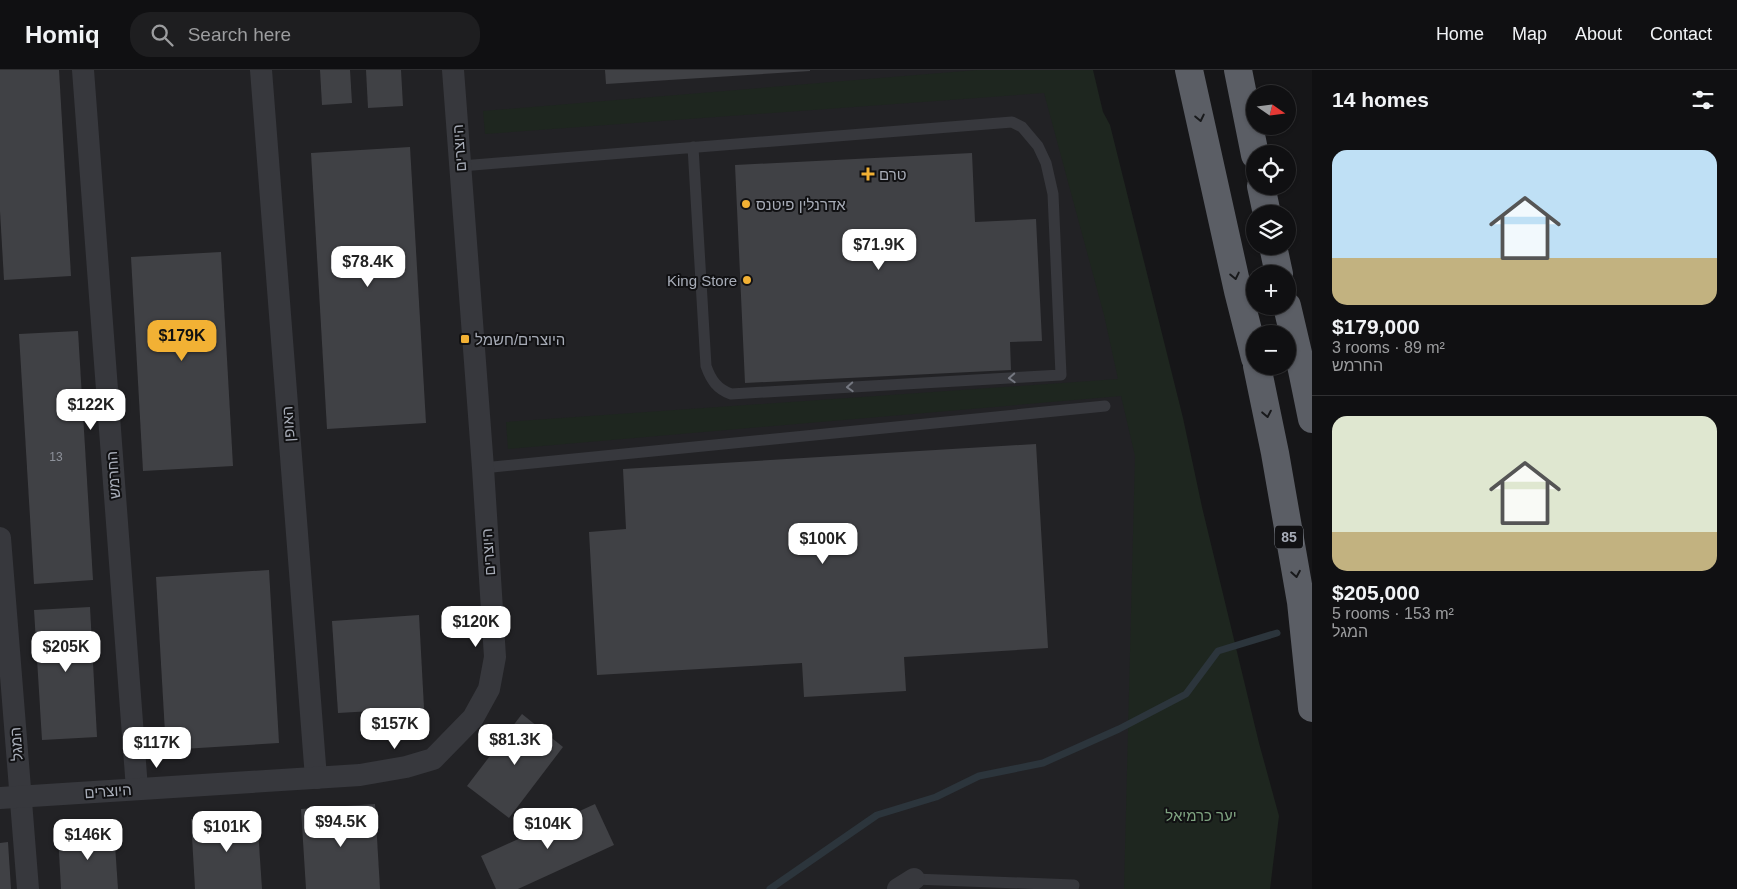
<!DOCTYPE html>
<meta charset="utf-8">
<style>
:root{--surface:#101012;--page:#1e1e20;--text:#f1f3f6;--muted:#9c9d9f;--line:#303032;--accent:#f2b134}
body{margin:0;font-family:Arial,"Noto Sans Hebrew",sans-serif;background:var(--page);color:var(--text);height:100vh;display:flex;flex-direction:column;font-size:19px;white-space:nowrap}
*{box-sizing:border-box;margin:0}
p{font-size:16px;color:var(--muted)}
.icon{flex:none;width:28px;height:28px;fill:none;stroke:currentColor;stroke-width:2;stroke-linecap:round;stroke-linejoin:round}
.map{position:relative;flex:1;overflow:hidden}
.details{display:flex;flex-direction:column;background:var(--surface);width:425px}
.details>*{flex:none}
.needle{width:32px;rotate:104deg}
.controls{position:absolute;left:1246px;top:15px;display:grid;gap:10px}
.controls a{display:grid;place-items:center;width:50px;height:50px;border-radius:50%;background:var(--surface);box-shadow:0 1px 4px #0004,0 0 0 1px var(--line);font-size:25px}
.price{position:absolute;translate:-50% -42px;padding:0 11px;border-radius:10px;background:#fff;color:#222;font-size:16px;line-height:32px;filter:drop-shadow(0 1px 2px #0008)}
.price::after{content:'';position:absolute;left:50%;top:30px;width:15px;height:11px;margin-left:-8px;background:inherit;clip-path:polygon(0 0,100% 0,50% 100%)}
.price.current{background:var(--accent);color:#111}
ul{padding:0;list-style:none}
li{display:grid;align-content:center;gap:10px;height:265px;padding:0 20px}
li+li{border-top:1px solid var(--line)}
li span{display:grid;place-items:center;height:155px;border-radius:15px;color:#555}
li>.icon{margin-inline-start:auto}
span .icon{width:90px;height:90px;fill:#fffc;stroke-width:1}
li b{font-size:21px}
h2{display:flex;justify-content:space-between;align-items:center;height:60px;padding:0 20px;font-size:21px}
header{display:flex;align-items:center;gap:30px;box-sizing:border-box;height:70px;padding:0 25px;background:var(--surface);border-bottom:1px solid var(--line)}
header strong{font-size:24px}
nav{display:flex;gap:28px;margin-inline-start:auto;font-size:18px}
.search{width:350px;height:45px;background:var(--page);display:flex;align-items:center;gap:12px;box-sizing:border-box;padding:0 18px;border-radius:20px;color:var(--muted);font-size:19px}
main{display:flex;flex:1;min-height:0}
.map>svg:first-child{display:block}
.built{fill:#222225}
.green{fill:#1e261f}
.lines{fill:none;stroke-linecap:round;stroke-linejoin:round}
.stream{stroke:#2c353c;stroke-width:7}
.building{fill:#404145}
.service{stroke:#37383d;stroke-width:11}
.minor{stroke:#37383d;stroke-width:22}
.trunk{stroke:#5b5e65;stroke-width:28}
.oneway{stroke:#18191b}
.oneway2{stroke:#757881}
.poi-dot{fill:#f2b134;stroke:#111113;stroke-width:2}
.labels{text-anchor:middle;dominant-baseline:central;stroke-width:4;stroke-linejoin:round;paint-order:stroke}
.number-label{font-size:12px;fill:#8e929b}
.shield{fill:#111113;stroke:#7b7e86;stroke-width:1}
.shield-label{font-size:14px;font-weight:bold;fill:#a8adb8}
.street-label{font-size:15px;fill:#a8adb8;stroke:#111113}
.poi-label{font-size:15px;fill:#a8adb8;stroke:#111113;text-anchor:start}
.park-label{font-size:15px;fill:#7fa381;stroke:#111113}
</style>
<header>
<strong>Homiq</strong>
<div class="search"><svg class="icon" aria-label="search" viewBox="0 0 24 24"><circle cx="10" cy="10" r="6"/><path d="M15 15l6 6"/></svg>Search here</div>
<nav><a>Home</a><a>Map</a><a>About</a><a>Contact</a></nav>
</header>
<main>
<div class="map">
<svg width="1312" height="819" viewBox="0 0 1312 819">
<rect width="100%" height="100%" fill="#161618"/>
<path class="built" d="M0,0h1048l175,685 -14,134h-1209z"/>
<path class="green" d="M977,0h116l10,42 7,13 73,293 19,89 57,236 20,73 -9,73h-146l11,-433 -14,-60 -613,53 -2,-27 612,-43 -14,-64 -60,-222 -559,41 -2,-23z"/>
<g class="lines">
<path class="stream" d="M770,819l107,-74 59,-18 43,-21 64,-13 76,-34 67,-35 32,-43 59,-18"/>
</g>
<g class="building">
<path d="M0,0h59l12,206 -67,4 -4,-69z"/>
<path d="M320,0h30l2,33 -30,2z"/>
<path d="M366,0h35l2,36 -35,2z"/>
<path d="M605,0h205v1l-204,13z"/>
<path d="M410,77l16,276 -99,6 -16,-276z"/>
<path d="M972,83l3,69 61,-3 6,122 -32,1 1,28 -266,13 -10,-218z"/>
<path d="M221,182l12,214 -90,5 -12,-214z"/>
<path d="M78,261l15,249 -59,4 -15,-250z"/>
<path d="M1036,374l12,204 -144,9 2,34 -102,6 -2,-34 -205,12 -8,-143 37,-3 -3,-60z"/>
<path d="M269,500l10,173 -113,7 -10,-173z"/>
<path d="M90,537l7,130 -55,3 -8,-130z"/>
<path d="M419,545l5,93 -86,5 -6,-92z"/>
<path d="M522,644l41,33 -54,71 -42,-32z"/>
<path d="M375,734l5,85h-74l-5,-80z"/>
<path d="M595,734l19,41 -96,44h-22l-15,-33z"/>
<path d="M257,745l5,74h-67l-4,-70z"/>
<path d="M114,760l4,59h-57l-3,-55z"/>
<path d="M8,772l3,47h-11v-46z"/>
</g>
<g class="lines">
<g class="service">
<path d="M461,96l551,-44 10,5 16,19 8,17 7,31 8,181 -330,19c-14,-5 -20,-14 -25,-28l-13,-219"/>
<path d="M483,398l622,-62"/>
<path d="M914,809l160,6 -1,4"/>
</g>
<g class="minor">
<path d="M83,0l54,719"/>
<path d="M261,0l55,708"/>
<path d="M0,468l28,351"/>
<path d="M0,728l360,-23 46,-8 27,-8 40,-41 16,-29 6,-32 -12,-189 -30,-398"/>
<path d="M898,819l16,-10"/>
</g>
<g class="trunk">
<path d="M1189,0l49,221 17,67"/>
<path d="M1238,0l17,85"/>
<path d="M1261,116l6,28"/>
<path d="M1273,176l6,28"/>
<path d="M1287,236l15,64 10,49"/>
<path d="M1257,296l18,87 26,149 11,106"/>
</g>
</g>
<defs><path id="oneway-chevron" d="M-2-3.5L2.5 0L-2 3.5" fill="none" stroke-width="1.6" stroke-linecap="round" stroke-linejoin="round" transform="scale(1.25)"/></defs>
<g class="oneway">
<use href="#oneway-chevron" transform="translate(1200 48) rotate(78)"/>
<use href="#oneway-chevron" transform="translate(1235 206) rotate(78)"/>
<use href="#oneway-chevron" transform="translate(1267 344) rotate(79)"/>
<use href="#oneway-chevron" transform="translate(1296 504) rotate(80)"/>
</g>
<g class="oneway2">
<use href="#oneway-chevron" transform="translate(1012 308) rotate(177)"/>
<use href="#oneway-chevron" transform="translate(850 317) rotate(177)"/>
</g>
<g class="poi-dot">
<path d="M865.5 96.5h5v5h5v5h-5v5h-5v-5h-5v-5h5z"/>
<circle cx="746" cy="134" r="5"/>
<circle cx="747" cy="210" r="5"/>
<rect x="460" y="264" width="10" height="10" rx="2.5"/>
</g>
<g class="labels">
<g class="number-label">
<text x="56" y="387">13</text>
</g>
<rect class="shield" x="1275" y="455.5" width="28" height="23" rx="4"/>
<g class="shield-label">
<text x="1289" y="467">85</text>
</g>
<g class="street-label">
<text transform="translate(459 78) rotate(-94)">היוצרים</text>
<text transform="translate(288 354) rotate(-94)">האופן</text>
<text transform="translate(113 405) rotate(-94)">החרמש</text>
<text transform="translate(488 482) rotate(-94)">היוצרים</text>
<text transform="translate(16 674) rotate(-94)">המגל</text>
<text transform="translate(108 721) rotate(-4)">היוצרים</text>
</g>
<g class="poi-label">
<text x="879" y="104">טרם</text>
<text x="756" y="134">אדרנלין פיטנס</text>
<text x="737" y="210" text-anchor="end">King Store</text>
<text x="475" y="269">היוצרים/חשמל</text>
</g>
<g class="park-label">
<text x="1201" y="745">יער כרמיאל</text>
</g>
</g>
</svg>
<div class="controls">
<a><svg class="needle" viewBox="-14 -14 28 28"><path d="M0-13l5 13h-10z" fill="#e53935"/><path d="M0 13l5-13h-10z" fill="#9c9d9f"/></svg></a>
<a><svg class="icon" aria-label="locate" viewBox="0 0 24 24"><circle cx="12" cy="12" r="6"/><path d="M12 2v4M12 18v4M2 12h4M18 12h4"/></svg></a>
<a><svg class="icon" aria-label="layers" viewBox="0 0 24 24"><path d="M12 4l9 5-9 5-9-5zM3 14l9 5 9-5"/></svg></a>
<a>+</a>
<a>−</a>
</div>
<b class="price" style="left:879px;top:201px">$71.9K</b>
<b class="price" style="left:368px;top:218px">$78.4K</b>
<b class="price current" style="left:182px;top:292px">$179K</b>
<b class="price" style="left:91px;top:361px">$122K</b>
<b class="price" style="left:823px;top:495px">$100K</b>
<b class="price" style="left:476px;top:578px">$120K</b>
<b class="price" style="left:66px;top:603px">$205K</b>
<b class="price" style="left:395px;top:680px">$157K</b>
<b class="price" style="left:515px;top:696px">$81.3K</b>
<b class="price" style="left:157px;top:699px">$117K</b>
<b class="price" style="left:341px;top:778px">$94.5K</b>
<b class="price" style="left:548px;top:780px">$104K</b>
<b class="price" style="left:227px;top:783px">$101K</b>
<b class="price" style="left:88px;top:791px">$146K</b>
</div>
<section class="details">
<h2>14 homes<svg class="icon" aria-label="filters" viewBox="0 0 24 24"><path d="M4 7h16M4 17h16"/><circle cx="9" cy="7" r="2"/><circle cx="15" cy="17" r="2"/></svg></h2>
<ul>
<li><span style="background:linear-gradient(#bfe0f5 70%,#c2b280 0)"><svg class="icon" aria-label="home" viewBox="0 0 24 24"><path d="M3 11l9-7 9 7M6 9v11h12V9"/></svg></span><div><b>$179,000</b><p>3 rooms · 89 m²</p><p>החרמש</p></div></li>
<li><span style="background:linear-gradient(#dfe7d0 75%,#c2b280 0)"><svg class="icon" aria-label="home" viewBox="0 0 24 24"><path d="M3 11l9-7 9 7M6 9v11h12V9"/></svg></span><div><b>$205,000</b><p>5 rooms · 153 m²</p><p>המגל</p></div></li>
</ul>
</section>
</main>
